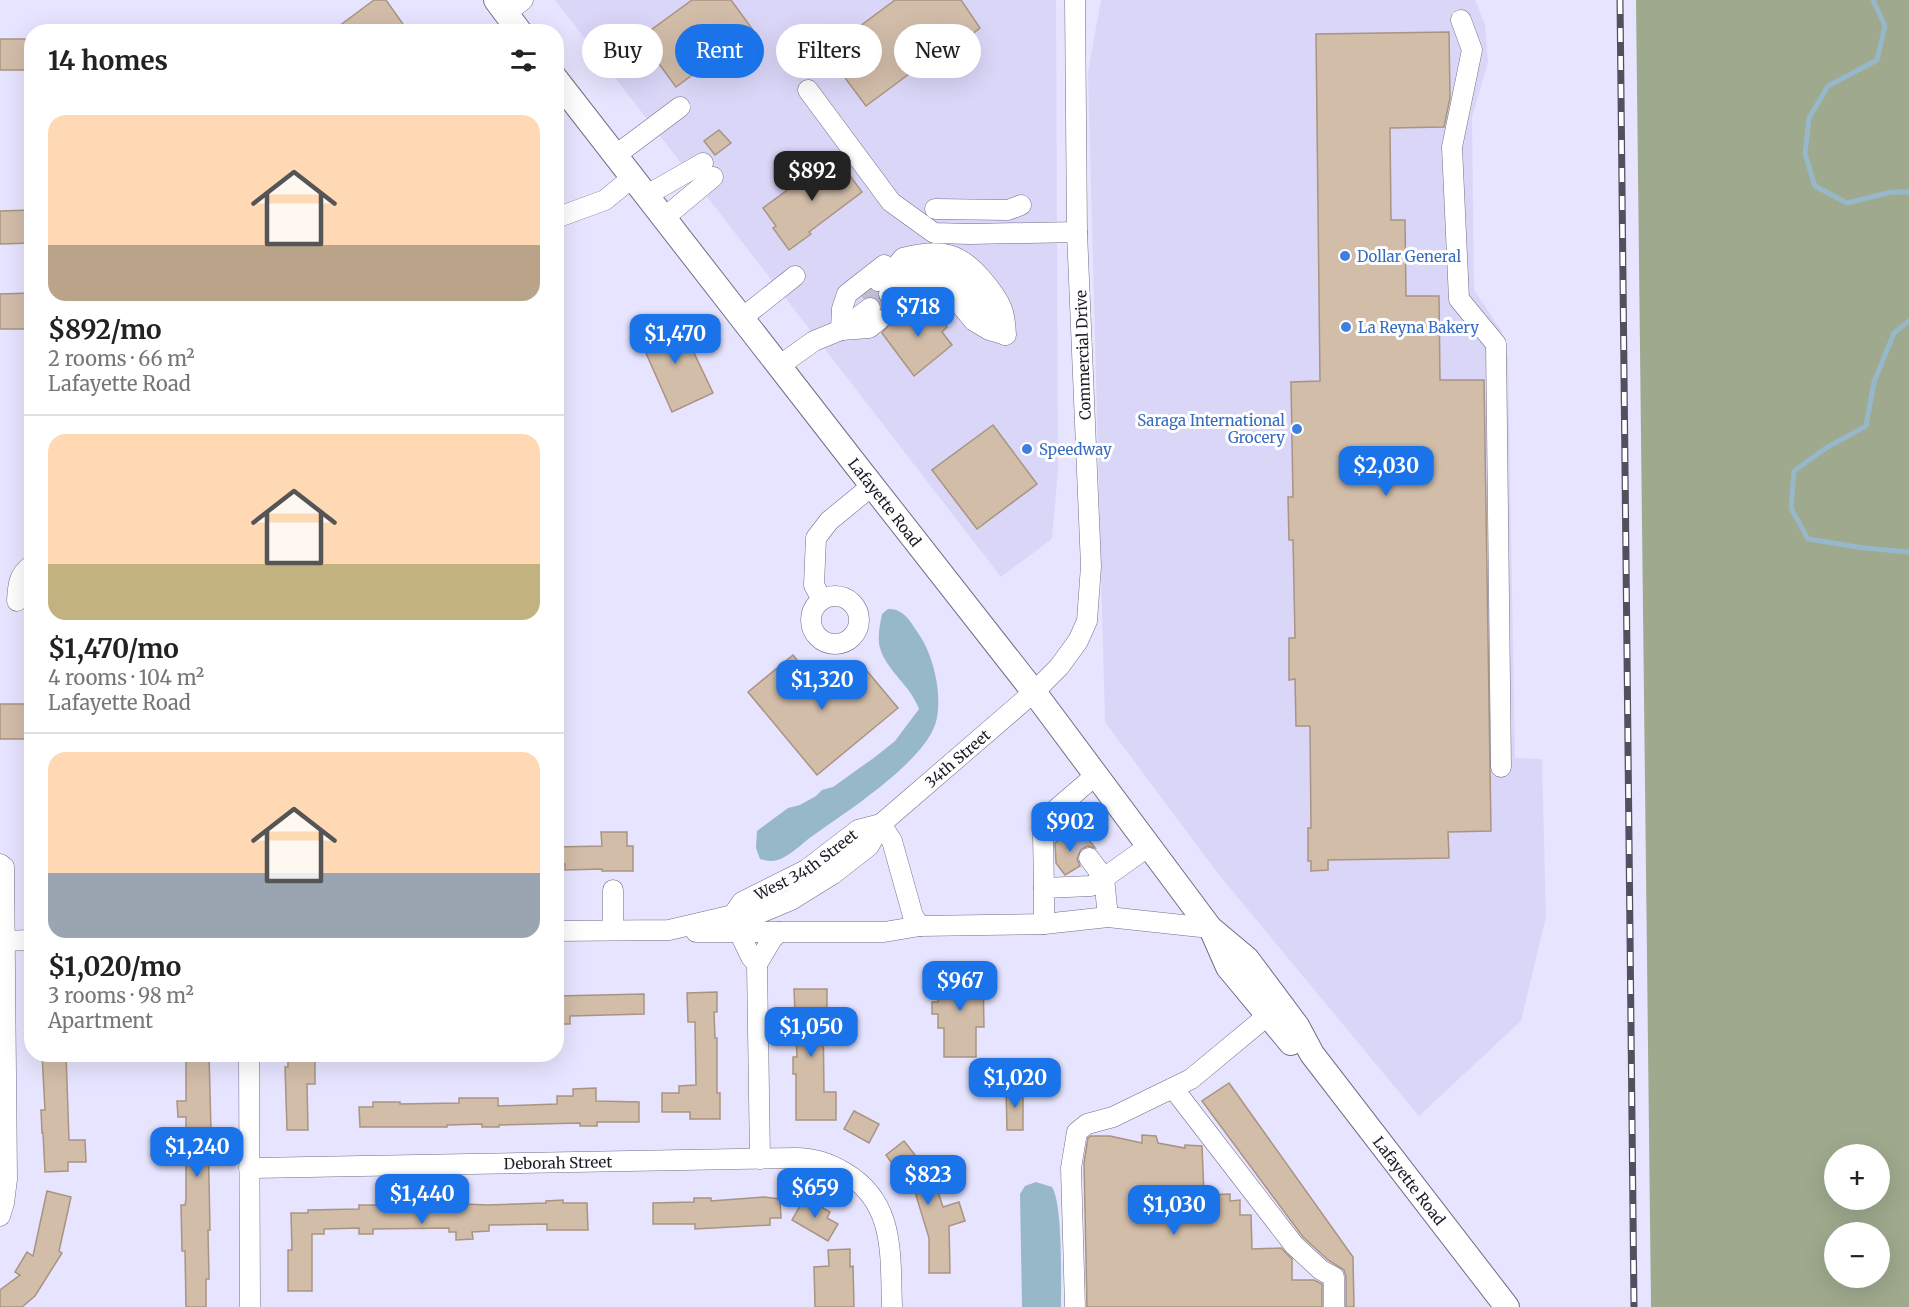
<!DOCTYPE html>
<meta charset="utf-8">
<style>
:root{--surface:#fff;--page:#f2f2f2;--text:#222;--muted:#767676;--line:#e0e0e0;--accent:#1a73e8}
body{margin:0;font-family:Merriweather,serif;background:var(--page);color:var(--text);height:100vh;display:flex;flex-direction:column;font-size:22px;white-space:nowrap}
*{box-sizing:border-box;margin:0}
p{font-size:20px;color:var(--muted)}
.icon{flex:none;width:33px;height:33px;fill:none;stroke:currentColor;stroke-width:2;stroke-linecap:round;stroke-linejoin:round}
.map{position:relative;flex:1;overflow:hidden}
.details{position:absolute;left:24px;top:24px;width:540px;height:1038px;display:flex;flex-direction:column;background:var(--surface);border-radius:24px;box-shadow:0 6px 24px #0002}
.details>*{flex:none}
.top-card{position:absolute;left:582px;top:24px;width:570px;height:54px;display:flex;gap:12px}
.buttons{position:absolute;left:1824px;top:1144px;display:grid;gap:12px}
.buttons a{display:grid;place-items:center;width:66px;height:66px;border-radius:50%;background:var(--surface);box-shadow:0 6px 24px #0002;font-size:30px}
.price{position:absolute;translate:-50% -51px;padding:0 14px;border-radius:12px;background:var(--accent);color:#fff;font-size:20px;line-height:39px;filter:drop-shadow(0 2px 3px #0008)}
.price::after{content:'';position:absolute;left:50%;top:36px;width:18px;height:14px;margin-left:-9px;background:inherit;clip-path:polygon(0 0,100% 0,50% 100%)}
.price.on{background:#222;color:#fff}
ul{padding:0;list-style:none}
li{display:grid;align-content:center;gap:12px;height:318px;padding:0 24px}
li+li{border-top:2px solid var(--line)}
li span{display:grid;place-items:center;height:186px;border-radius:18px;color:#555}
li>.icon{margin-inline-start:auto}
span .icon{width:108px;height:108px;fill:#fffc;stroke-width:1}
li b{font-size:26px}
h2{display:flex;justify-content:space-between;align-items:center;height:72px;padding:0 24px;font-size:26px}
.pill{padding:0 21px;border-radius:27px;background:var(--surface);box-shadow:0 6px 24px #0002;font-size:21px;line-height:54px}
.pill.on{background:var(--accent);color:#fff}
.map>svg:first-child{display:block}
.built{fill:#dad6f8}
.forest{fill:#9ea98d;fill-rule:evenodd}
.water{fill:#97b8c8}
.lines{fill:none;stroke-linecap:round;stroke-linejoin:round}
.stream{stroke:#97b8c8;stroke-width:5}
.building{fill:#d2bda9;stroke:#a89481;stroke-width:1.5}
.minor-tunnel{stroke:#bfbcd3;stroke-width:20;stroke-dasharray:20 10;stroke-linecap:butt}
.minor-casing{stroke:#716e86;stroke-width:21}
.major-casing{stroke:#716e86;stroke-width:26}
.minor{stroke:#fff;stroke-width:20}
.major{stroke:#fff;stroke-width:24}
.rail-casing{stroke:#52505e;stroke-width:7}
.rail{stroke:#fff;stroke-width:4.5;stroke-dasharray:14;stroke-linecap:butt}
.shop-dot{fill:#3f7fe0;stroke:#fff;stroke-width:2}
.labels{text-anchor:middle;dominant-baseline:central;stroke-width:6;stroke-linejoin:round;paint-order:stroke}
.shop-label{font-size:15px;fill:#366cbe;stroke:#fff;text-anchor:start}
.street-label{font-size:15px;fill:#1d1b25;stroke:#fff}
</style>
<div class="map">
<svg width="1909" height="1307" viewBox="0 0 1909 1307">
<rect width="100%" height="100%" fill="#e7e4ff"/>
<g class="built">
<path d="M555,0h501l2,470 -6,69 -51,38z"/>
<path d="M1101,0h374l10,24 3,38 -16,55 2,173 27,40 7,29 7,399 27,1 4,158 -25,104 -102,95 -200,-241 -114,-153 -17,-650z"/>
</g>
<path class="forest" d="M1636,0h273v1307h-258zM1834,1155h46v45h-46zM1834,1233h46v45h-46z"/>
<g class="water">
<path d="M888,609c15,-1 23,13 30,24 16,22 26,66 17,92 -13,38 -90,88 -124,112 -8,6 -16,14 -25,19 -9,6 -17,6 -26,3l-4,-11 1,-17 31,-23 12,-3 16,-9 6,-6 11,-3 42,-30 20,-16 24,-32c-8,-23 -33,-39 -39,-61 -3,-10 0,-24 2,-34z"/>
<path d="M1036,1182l16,5c11,17 9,96 9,120h-39l-2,-113 5,-8z"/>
</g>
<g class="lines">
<g class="stream">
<path d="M1873,0l12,26 -8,34 -49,26 -19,32 -4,36 10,32 32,17 44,-11h18"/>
<path d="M1909,321l-15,12 -20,49 -8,44 -40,22 -32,23 -3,37 17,31 56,9 45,4"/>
</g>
</g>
<g class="building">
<path d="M374,0h12l17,24 -10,8h-62z"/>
<path d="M692,0h39l22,30 -77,57 -36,-49z"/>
<path d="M895,0h66l19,28 -28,22 -4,-5 -82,61 -32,-43 -9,7 -9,-11z"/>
<path d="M1449,32l1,66 -6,29 -54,1 1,92h14l1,76h33l1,84h44l7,451 -43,1 1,26 -121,2v10l-17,1v-10h-3v-33h3l-1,-102h-14l-1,-47 -6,1v-42h6l-2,-98h-4l-1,-43h5l-2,-115 29,-1 -4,-347z"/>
<rect x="0" y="39" width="32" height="31"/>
<path d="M719,130l12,13 -16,12 -11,-14z"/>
<path d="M835,155l27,37 -53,40 2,2 -22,16 -16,-22 3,-2 -13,-18z"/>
<path d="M32,210v33l-32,1v-33z"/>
<path d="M32,293v36h-32v-35z"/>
<path d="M920,304l6,7 6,-4 15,20 -5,5 10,13 -38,31 -32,-43 8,-9 -1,-10 5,3 6,1z"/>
<path d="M677,317l36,76 -41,19 -34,-77z"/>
<path d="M993,425l44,59 -60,45 -45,-59z"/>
<path d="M793,655l23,29 9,-7 9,10 28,-22 36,43 -81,67 -69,-83z"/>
<rect x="0" y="704" width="32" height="35"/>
<path d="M1082,831l13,17 -7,-2 -7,3 -4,10 3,7 -15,9 -9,-12 -1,-20 5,-4 6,4 11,-1 4,-5z"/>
<path d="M601,832h26v14h6v25h-31v-2l-37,1v-6h-9v-17l46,-1z"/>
<path d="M946,972h29v4h8l1,51h-8v30h-32v-29h-6v-14h-6v-12h6l-1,-26h9z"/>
<path d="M794,989h33v22h-4l1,81h12v28h-40v-46h-3v-17h4z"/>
<path d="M717,992v20h-3l1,26h2v55h3v26h-30v-7h-28v-19h17v-7l17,-1 -1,-63h-7l-1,-29z"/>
<path d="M644,994v20l-74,2v8h-14v-28z"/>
<path d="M42,1054h24l3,86h16l1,22h-18v9l-23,1 -2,-39h-1l-1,-23h4z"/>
<path d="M186,1054h23l2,77h-3l2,99h-2l1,49h-3v28h-20l-1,-56h-3l-1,-46h4l1,-6v-82h-8l-1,-16h9z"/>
<path d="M288,1054h27v30h-8l1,46h-21l-2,-63h3z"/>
<path d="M1229,1083l124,174 1,50h-8v-30l-2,-7 -16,-10 -25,-23 -101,-136z"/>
<path d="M596,1088v13l43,1v20h-42v4h-17v-3l-81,2v2h-17v-3l-35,1v2h-87l-1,-20h14v-5h27v2l59,-1v-5h39v8l59,-2v-8h16v-7z"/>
<path d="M1006,1089h17v41h-16z"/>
<path d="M854,1111l25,13 -10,19 -25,-14z"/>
<path d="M1142,1135l14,1 2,7 27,5v-3l17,1 2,49 26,-1v7l10,-1v15h11l1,34 29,-1 11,11v21h22l8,4v23h-235l-3,-144 4,-25 3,-2h19l32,7z"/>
<path d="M904,1141l30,38 9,28 16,-5 6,19 -16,5 1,47h-21v-35l-14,-46 -11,-13 -3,3 -8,-11 3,-2 -10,-14z"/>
<path d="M47,1191l24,6 -12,54 3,2 -27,43 -13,11h-22v-17l20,-15 -5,-3 12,-20 6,4z"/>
<path d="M764,1197l16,2 1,19h-11v7l-75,4v-5h-42v-21l41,-1v-4h17v3z"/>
<path d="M805,1197l25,15 -3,6 11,6 -10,17 -36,-21z"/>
<path d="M563,1200v3h24l1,27h-41v-6l-58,1v6l-17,1 1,7 -17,1v-8h-7v-4l-76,1v5h-14v-6l-35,1v5h-12v57h-24v-41h4l-1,-37h17v-3l51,-1v-4h31v3l58,-1v-6h17v3l23,1 58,-2v-2z"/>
<path d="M850,1249v18l3,-1 1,41h-39l-1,-40 15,-1 -1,-16z"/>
</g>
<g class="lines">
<g class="minor-tunnel">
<path d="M865,301l18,-14"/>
<path d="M875,315l19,-15"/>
<path d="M1070,832l19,26"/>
</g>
<defs>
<g id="minor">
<path d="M506,13l17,-13"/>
<path d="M1461,20l11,30 -20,97 7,152 37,45 5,423"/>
<path d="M808,90l83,112 43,31 36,1 107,-2"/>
<path d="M616,155l64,-48"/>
<path d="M647,195l56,-32"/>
<path d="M935,209l73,1 13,-5"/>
<path d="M556,218l49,-18 28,-23"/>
<path d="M664,218l49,-41"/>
<path d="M878,281l16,-12 9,-11c39,-10 58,-6 83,26 15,19 19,26 20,51l-17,-5 -15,-9 -29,-35c-20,-5 -31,9 -47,20"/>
<path d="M889,294l30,-23 17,-4 17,4 52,64"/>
<path d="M742,318l53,-42"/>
<path d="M841,330l1,-21 5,-15 37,-29"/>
<path d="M841,330l28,-2 10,-8"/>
<path d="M779,366l35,-25 27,-11 29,-22"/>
<circle cx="835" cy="620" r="24"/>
<path d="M822,600l-8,-15 2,-47 13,-17 44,-36"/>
<path d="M17,601c1,-16 1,-26 15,-36"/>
<path d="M1054,811l16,21"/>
<path d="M881,824l11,17 21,75 7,10"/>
<path d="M1089,858l15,20 45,-32"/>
<path d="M0,864l4,3 3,312 -3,24 -4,13"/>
<path d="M1044,888l-1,-54 11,-23 42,-36"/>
<path id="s1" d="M733,915l9,-13 64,-32 52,-40 23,-6"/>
<path d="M1044,924v-36l47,-2 13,-8 4,39"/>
<path d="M613,930v-40"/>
<path id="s2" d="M556,931l113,-1 64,-15 13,4 45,-19 42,-26 36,-28 12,-22 153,-132 25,-25 19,-26 9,-20 4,-55 -14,-334 -2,-232"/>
<path d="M696,932h188l36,-6 124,-2 64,-7 102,11"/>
<path d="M739,932l12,25 6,7 3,195"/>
<path d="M0,941l32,-1"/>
<path d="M757,964l15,-25 7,-7"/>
<path d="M249,1054l1,253"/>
<path d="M1173,1088l121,157 27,25 13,7v30"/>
<path id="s3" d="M249,1168l547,-10c17,0 33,5 48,14 52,30 46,83 48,135"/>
<path d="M1075,1307l-4,-139 6,-36 10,-8 26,-7 78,-38 76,-63"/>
</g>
<g id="major">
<path d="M496,0l24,32"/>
<path id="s4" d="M556,79l300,386 178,227 176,236 37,31 50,67 15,28 195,253"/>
<path d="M1213,933l15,34 63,76"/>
</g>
</defs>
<use href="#minor" class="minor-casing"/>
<use href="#major" class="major-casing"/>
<use href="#minor" class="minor"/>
<use href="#major" class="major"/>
<defs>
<path id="rail" d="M1620,0l14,1307"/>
</defs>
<use href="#rail" class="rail-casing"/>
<use href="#rail" class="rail"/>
</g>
<g class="shop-dot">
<circle cx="1345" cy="256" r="6"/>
<circle cx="1346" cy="327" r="6"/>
<circle cx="1297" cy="429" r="6"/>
<circle cx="1027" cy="449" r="6"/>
</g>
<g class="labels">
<g class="shop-label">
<text x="1357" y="256">Dollar General</text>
<text x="1358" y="327">La Reyna Bakery</text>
<text x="1285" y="420" text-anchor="end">Saraga International<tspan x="1285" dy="17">Grocery</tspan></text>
<text x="1039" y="449">Speedway</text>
</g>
<g class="street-label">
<text transform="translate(1083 355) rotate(-92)">Commercial Drive</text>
<text stroke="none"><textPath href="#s4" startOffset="536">Lafayette Road</textPath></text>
<text stroke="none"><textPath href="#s2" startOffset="462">34th Street</textPath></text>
<text stroke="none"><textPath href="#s1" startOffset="90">West 34th Street</textPath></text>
<text stroke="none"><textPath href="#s3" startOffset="309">Deborah Street</textPath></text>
<text stroke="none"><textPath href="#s4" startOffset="1395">Lafayette Road</textPath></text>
</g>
</g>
</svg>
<div class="buttons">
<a>+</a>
<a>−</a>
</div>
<b class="price on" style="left:812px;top:202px">$892</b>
<b class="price" style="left:918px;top:338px">$718</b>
<b class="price" style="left:675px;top:365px">$1,470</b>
<b class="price" style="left:1386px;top:497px">$2,030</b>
<b class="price" style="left:822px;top:711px">$1,320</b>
<b class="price" style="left:1070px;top:853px">$902</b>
<b class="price" style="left:960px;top:1012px">$967</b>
<b class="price" style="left:811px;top:1058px">$1,050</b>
<b class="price" style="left:1015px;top:1109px">$1,020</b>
<b class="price" style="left:197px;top:1178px">$1,240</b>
<b class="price" style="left:928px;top:1206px">$823</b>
<b class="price" style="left:815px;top:1219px">$659</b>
<b class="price" style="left:422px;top:1225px">$1,440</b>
<b class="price" style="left:1174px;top:1236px">$1,030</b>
<div class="top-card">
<a class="pill">Buy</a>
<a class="pill on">Rent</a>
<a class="pill">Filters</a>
<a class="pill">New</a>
</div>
<section class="details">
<h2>14 homes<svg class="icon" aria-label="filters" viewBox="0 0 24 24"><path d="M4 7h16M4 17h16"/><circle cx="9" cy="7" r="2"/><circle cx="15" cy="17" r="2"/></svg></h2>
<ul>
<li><span style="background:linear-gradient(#ffd9b3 70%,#b9a48a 0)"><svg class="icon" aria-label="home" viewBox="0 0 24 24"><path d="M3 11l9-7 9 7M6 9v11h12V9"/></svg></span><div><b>$892/mo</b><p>2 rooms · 66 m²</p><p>Lafayette Road</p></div></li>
<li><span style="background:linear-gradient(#ffd9b3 70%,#c2b280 0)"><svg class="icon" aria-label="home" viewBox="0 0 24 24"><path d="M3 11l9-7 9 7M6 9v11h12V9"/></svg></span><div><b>$1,470/mo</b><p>4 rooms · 104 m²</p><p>Lafayette Road</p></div></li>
<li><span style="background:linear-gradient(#ffd9b3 65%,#9aa5b1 0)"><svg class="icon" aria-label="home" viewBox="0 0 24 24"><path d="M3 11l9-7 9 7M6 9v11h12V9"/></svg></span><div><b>$1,020/mo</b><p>3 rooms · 98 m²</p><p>Apartment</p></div></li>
</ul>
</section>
</div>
